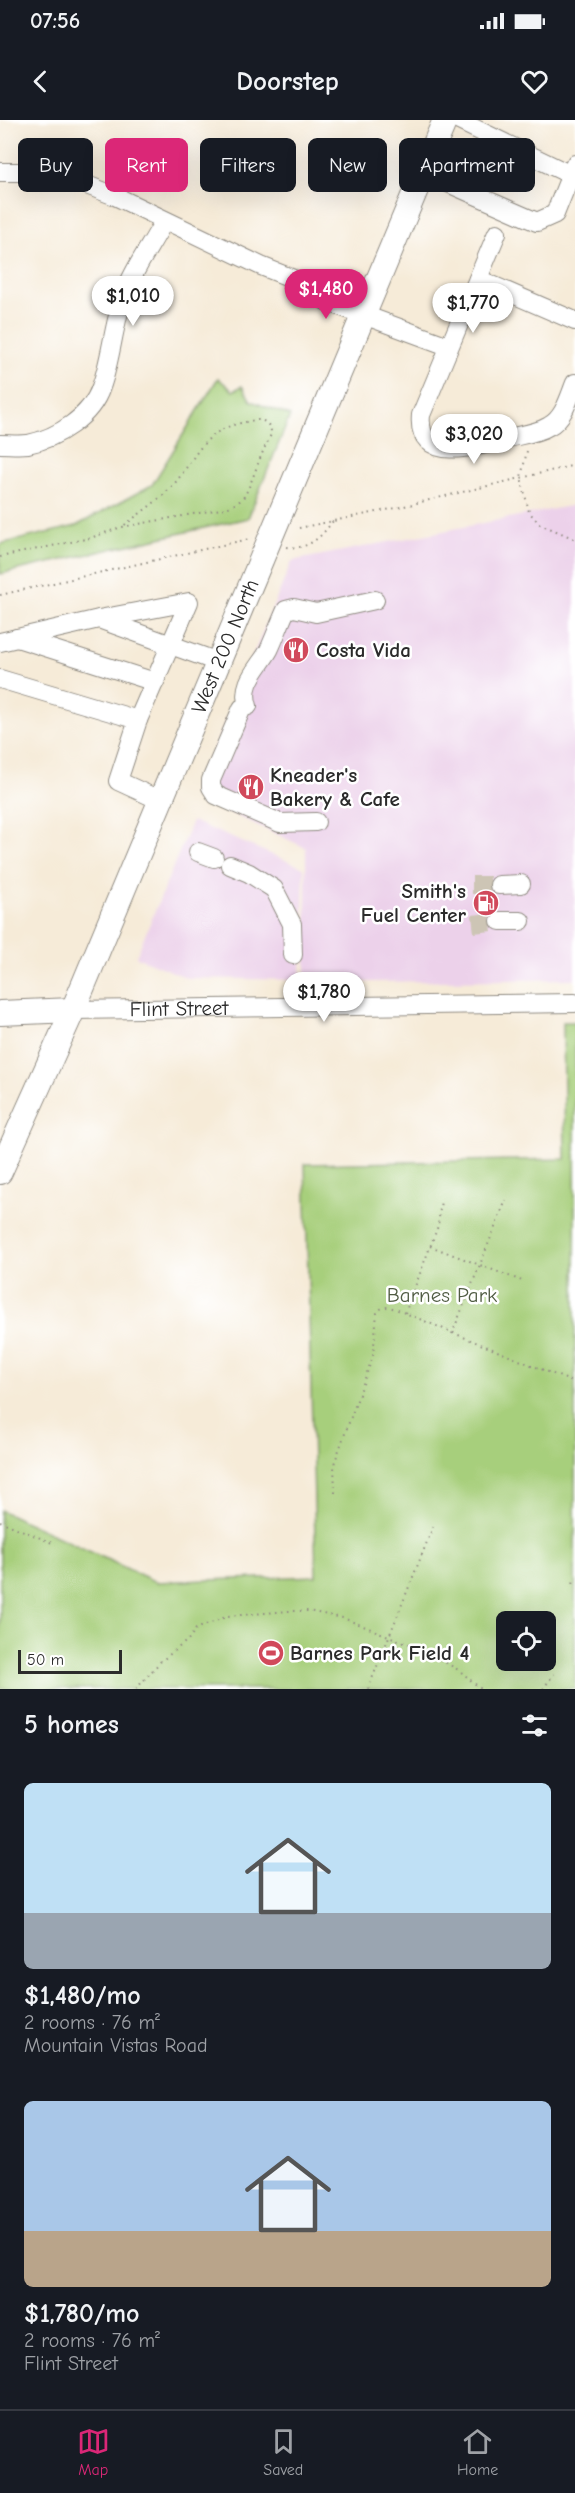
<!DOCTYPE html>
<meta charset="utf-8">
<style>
:root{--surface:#171b24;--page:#242831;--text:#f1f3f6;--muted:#9ea1a6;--line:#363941;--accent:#db2777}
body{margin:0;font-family:"Comic Neue",sans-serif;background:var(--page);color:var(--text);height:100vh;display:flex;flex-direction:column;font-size:22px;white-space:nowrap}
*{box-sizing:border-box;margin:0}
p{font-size:20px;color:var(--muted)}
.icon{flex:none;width:33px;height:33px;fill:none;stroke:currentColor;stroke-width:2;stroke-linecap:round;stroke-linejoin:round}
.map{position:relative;height:1569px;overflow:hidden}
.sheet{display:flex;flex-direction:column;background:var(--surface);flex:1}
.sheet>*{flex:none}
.top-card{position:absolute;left:18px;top:18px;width:540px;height:54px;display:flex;gap:12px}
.fabs{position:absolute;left:496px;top:1491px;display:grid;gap:12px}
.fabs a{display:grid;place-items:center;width:60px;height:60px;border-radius:9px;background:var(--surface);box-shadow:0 6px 24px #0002;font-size:30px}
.scale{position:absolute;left:18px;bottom:15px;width:104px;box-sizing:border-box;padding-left:6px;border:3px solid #2b2b2b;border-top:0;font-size:16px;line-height:21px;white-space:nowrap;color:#2b2b2b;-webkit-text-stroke:4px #fff;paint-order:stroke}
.price{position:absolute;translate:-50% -51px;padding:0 14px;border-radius:21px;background:#fff;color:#222;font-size:20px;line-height:39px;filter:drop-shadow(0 2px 3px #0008)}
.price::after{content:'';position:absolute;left:50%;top:36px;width:18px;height:14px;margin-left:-9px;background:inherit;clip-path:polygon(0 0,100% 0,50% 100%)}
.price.active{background:var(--accent);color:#fff}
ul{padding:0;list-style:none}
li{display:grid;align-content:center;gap:12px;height:318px;padding:0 24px}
li span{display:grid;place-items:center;height:186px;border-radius:9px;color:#555}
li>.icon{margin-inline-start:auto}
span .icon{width:108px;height:108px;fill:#fffc;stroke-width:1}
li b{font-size:26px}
h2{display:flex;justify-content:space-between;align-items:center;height:72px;padding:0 24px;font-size:26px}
.chip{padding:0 21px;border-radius:9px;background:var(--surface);box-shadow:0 6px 24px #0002;font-size:21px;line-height:54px}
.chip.active{background:var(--accent);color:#fff}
.status{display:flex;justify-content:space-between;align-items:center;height:42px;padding:0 30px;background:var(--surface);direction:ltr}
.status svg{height:16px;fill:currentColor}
header{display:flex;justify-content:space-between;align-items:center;height:78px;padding:0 24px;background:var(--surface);font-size:27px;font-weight:700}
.dock{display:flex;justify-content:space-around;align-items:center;height:84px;border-top:2px solid var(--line);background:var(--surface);font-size:16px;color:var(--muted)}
.dock a{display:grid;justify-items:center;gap:3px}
.dock .active{color:var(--accent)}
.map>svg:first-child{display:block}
.built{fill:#ecd1ea}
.green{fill:#a7cf7b;stroke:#697d53;stroke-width:1.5;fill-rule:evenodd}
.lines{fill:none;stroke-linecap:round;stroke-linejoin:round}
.minor-tunnel{stroke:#cdc5b5;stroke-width:18;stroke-dasharray:18 9;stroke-linecap:butt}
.minor-casing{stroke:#908b82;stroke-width:20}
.major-casing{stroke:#908b82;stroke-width:26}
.path{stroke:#908b82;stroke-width:2;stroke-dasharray:1.5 4.5;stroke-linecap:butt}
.minor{stroke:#fff;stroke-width:18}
.major{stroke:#fff;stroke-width:24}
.labels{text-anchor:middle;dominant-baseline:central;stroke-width:5;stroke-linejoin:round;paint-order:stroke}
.street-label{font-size:21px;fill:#2b2b2b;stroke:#fff}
.poi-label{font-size:21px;font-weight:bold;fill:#2b2b2b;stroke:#fff;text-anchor:start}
.park-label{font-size:21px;fill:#505c43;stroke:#fff}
</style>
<div class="status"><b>07:56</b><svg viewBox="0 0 49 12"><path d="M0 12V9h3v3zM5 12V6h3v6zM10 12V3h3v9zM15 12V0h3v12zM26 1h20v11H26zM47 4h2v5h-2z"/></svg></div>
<header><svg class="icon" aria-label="back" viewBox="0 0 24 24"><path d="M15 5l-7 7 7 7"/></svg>Doorstep<svg class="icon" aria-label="heart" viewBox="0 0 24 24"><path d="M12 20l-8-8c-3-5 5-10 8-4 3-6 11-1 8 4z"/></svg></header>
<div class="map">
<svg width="575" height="1569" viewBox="0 0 575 1569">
<rect width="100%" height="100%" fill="#fff"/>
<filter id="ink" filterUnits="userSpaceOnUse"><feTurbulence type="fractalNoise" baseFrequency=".0167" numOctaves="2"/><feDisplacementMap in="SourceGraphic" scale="12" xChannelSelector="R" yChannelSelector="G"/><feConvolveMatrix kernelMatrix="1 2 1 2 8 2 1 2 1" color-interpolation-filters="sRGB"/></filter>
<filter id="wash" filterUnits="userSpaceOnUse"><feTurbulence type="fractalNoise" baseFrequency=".008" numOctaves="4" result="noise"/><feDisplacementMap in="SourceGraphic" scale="24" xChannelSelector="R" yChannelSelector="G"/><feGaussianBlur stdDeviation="1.35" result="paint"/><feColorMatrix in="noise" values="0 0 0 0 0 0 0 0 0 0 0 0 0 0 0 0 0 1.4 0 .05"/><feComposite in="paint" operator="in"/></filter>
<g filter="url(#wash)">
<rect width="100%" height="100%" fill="#f6ebd8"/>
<g class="built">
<path d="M575,385v474l-269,4v-135l-111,-52 97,-235z"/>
<path d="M192,701l112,47 -3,112 -113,-2 -52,-21z"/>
</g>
<g class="green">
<path d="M218,258l15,13 9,-5 9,15 39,15 -42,102 -248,56v-30l76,-18 76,-41z"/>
<path d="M563,902h12v667h-575v-179l156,72 160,-6 -11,-412 260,-5zM507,1502h39v38h-39z"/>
</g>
</g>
<g filter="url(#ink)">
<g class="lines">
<g class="minor-tunnel">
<path d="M472,765h27"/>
<path d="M473,804l27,-3"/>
</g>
<defs>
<g id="minor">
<path d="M457,0l114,55"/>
<path d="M0,52h33l41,8 41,16 146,70 53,21 12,14 122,45"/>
<path d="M423,52l114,50 18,-8 20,-50"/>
<path d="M497,113l-76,182c-5,51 59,31 87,23 13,-3 30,-5 41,-12 15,-8 20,-28 26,-43"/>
<path d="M478,159l97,42"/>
<path d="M314,167l16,-4 41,15"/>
<path d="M0,324c9,0 19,1 28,0 29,-6 63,-27 73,-57 10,-27 12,-60 22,-89 9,-27 28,-52 41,-77"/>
<path d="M99,499l90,-17 -51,118"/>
<path d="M17,518l138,44"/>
<path d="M0,522l99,-23 119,43"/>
<path d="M0,559l138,41 -20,61 41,19"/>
<path d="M316,702l-36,1 -64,-28 -5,-8v-7l31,-72 6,-2c-8,-23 11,-38 21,-56 6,-13 11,-27 17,-40l8,-2 22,5 59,-13"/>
<path d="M198,732l16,6"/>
<path d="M230,745l19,8 25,16 18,35 1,31"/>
<path d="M499,765l22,-1"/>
<path d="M500,801h21"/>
<path id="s1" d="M73,890l502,-7"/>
</g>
<g id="major">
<path d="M0,893l73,-3"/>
<path id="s2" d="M0,1052l73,-162 372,-890"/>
</g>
</defs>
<use href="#minor" class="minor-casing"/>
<use href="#major" class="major-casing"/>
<g class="path">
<path d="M527,331l-6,26 8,35 11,12 35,15"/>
<path d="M299,408l97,-20 179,-43"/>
<path d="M287,427c22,3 34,-10 46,-26"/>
<path d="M0,437l90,-19 32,-11 104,-19c7,-3 15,-6 19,-13 8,-15 13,-34 21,-50 2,-4 5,-9 5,-13 0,-5 -4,-9 -8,-11 -7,-3 -15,1 -22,2 -38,8 -44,33 -66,60 -15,17 -35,30 -53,44"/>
<path d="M0,475l249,-56"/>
<path d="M430,1126l92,35"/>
<path d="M405,1193l33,-87 3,-26"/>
<path d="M452,1214l54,-134"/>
<path d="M335,1373l-1,-29 39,-108 4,-43c7,-11 18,-4 28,0l170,70"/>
<path d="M0,1401l52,22"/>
<path d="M573,1463l2,-4"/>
<path d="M136,1569l24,-27 28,-22 8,-11 32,-13 61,-5h19l35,7 81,32 36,21 21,18"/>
<path d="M368,1569l65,-162"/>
<path d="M543,1569l11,-15"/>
</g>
<use href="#minor" class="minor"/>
<use href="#major" class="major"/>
</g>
</g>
<defs>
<symbol id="restaurant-disc" viewBox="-11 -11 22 22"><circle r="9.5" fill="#d1495b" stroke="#fff"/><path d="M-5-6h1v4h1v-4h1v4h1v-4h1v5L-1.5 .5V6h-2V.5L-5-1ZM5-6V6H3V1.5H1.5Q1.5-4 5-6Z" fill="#fff"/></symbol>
<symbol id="fuel-disc" viewBox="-11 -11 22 22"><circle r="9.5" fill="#d1495b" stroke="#fff"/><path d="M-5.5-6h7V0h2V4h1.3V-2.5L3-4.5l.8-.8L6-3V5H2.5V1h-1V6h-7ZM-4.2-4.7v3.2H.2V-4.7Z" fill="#fff"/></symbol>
<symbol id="stadium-disc" viewBox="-11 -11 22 22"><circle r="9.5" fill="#d1495b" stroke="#fff"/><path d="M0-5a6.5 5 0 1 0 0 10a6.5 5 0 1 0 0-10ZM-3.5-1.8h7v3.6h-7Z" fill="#fff"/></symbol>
</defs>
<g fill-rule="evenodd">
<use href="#restaurant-disc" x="281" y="515" width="30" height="30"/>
<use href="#restaurant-disc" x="236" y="652" width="30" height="30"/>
<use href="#fuel-disc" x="471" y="768" width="30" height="30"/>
<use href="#stadium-disc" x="256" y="1518" width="30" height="30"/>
</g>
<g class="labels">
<g class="street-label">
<text stroke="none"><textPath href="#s2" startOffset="572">West 200 North</textPath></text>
<text stroke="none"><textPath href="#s1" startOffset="106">Flint Street</textPath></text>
</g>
<g class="poi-label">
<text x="316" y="530">Costa Vida</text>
<text x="270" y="655">Kneader's<tspan x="270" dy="24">Bakery &amp; Cafe</tspan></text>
<text x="466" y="771" text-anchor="end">Smith's<tspan x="466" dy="24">Fuel Center</tspan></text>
<text x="290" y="1533">Barnes Park Field 4</text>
</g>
<g class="park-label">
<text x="442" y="1175">Barnes Park</text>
</g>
</g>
</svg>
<div class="fabs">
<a><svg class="icon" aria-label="locate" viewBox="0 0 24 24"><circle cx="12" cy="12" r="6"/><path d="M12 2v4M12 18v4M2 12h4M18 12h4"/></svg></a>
</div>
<div class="scale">50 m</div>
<b class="price active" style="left:326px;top:200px">$1,480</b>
<b class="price" style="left:133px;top:207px">$1,010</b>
<b class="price" style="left:473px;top:214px">$1,770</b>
<b class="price" style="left:474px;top:345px">$3,020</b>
<b class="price" style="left:324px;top:903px">$1,780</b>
<div class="top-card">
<a class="chip">Buy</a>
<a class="chip active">Rent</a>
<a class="chip">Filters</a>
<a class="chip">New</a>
<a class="chip">Apartment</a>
</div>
</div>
<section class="sheet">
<h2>5 homes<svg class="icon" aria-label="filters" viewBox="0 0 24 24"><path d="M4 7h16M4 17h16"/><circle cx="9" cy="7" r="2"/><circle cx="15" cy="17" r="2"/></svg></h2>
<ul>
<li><span style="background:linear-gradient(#bfe0f5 70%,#9aa5b1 0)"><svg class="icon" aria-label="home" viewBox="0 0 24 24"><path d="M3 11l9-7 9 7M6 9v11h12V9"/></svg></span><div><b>$1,480/mo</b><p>2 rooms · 76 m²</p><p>Mountain Vistas Road</p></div></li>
<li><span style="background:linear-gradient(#a9c7e8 70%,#b9a48a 0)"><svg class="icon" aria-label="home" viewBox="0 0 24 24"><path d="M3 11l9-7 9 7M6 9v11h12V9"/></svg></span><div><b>$1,780/mo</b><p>2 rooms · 76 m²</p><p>Flint Street</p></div></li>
</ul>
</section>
<nav class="dock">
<a class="active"><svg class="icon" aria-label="map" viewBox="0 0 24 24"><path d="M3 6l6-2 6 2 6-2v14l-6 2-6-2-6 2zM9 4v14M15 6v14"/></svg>Map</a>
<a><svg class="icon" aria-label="saved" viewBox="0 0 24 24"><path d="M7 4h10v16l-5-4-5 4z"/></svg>Saved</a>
<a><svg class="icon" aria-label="home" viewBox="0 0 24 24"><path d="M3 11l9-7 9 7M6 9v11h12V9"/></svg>Home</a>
</nav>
